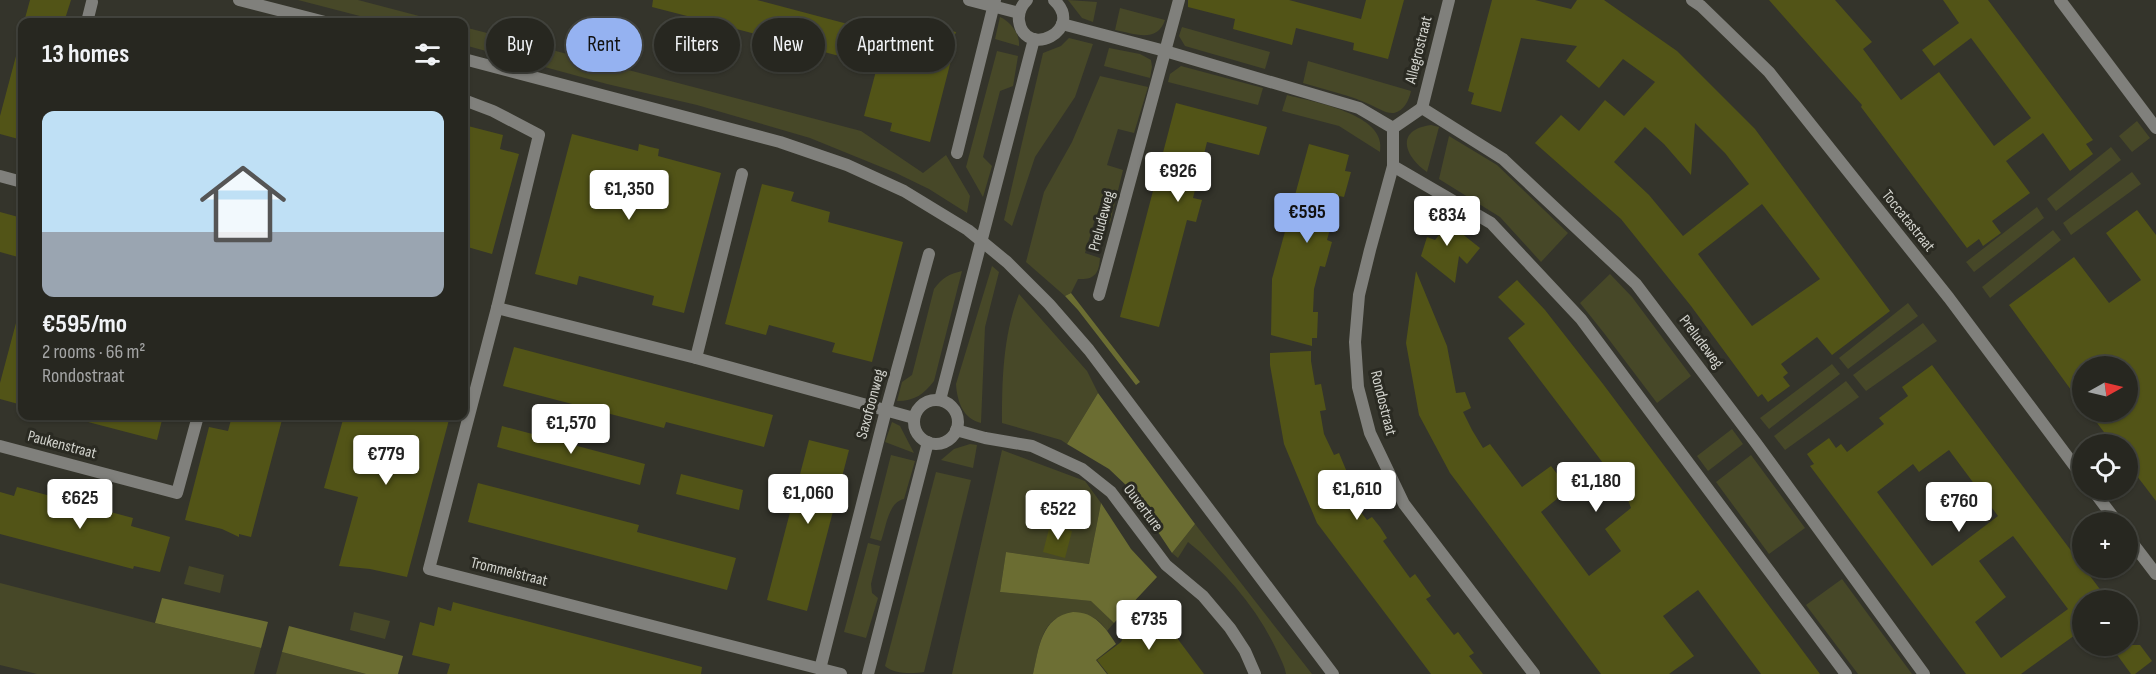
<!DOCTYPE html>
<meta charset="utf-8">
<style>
:root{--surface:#272720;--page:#2f2f29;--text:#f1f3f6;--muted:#a4a5a5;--line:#43443e;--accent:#95b2f1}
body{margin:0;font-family:"Sofia Sans Condensed",sans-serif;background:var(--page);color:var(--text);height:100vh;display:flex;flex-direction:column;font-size:22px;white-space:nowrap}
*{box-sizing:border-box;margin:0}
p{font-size:20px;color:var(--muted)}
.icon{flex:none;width:33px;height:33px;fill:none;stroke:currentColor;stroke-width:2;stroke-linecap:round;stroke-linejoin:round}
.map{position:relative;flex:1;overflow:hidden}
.side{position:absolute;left:18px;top:18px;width:450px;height:402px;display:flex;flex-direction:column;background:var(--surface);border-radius:12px;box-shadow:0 2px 4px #0004,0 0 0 2px var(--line)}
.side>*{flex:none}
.hud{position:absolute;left:486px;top:18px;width:570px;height:54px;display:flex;gap:12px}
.needle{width:39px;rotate:82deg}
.tools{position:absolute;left:2072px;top:356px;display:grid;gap:12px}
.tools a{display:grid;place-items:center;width:66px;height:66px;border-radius:50%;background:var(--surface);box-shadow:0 2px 4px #0004,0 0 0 2px var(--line);font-size:30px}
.price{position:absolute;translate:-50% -51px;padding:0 14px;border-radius:6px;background:#fff;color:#222;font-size:20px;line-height:39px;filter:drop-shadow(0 2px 3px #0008)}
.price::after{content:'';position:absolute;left:50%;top:36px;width:18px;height:14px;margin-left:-9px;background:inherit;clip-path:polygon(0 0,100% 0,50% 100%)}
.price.current{background:var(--accent);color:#111}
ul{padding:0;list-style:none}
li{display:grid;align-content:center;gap:12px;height:318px;padding:0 24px}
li+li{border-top:2px solid var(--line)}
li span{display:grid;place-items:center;height:186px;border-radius:12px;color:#555}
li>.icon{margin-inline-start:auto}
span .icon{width:108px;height:108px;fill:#fffc;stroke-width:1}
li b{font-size:26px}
h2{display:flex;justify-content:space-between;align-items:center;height:72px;padding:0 24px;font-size:26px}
.chip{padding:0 21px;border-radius:27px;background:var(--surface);box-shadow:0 2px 4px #0004,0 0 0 2px var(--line);font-size:21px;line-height:54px}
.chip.current{background:var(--accent);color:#111}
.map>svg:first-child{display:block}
.green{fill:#474828}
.forest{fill:#6b6d32}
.water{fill:#6d6f34}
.building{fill:#525417;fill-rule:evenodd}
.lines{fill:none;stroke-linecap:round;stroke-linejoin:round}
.service{stroke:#80807c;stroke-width:12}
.minor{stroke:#80807c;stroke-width:12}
.tertiary{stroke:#80807c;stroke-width:12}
.labels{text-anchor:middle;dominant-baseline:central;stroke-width:6;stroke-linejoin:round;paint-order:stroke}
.street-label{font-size:16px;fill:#d2d3cd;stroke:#2a2a22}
</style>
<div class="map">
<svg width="2156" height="674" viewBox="0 0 2156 674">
<rect width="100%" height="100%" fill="#34342b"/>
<g class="green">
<path d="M298,0h60l61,16 -2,6h-34z"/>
<path d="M1068,0l29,2 -4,20 -11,-4z"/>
<path d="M1120,8l45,12c-8,24 -32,13 -50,10z"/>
<path d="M1000,17c11,5 20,17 19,29l-24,-7z"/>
<path d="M464,27l397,104 62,42 23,-18 24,41 -3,17 -38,-24 -33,-16 -86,-35 -113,-33 -90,-21 -143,-39z"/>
<path d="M1182,27l88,25 -5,17 -80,-23 -6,-10z"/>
<path d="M1069,38l24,6 -18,53 -40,60 -23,69 -8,-6 39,-167 18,-7z"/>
<path d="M1109,48l31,6 11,6 1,7 -2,11 -46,-12z"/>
<path d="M997,51l21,5 -5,30 -13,5 -17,66 9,9 -9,31 -17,-30z"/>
<path d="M1308,61l103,30c-2,9 -7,20 -17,22 -8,1 -16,-5 -23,-8 -21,-10 -45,-15 -68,-22z"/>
<path d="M1181,66l82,22 -5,17 -90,-23 2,-8z"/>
<path d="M1100,76l48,11 -14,46 -16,-4 -11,36 16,5 -13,53 -15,-4 -10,34 15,5c-1,16 -6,22 -22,21l-7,14 -6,3 -39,-34 18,-70 28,-50z"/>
<path d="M1287,95c26,7 101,19 93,57l-41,-26 -57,-15z"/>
<path d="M2137,121l13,17 -18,14 -13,-16z"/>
<path d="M1431,125l8,2 -12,45c-22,-15 -33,-42 4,-47z"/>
<path d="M1449,136l48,29 71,68 -27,29 -41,-45 -61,-38z"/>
<path d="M2111,147l10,13 -65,51 -9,-12z"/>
<path d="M2132,172l9,12 -70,51 -8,-12z"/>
<path d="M2037,207l7,11 -70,54 -8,-10z"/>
<path d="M2053,230l8,10 -71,58 -8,-11z"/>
<path d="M992,266l7,6 -14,55 -4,96c-18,-4 -24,-22 -25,-39z"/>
<path d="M962,271l-28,110c-10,13 -19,20 -37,20l5,-19 10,-7 22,-86c8,-11 15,-15 28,-18z"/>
<path d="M1610,274l22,23 59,79 -34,27 -53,-70 -24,-30z"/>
<path d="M1019,294l68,77 11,22 -31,51 -6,-4 -59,-17c0,-44 1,-87 17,-129z"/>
<path d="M1908,303l10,13 -70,53 -9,-11z"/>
<path d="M1923,323l14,18 -71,50 -13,-16z"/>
<path d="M1832,364l8,10 -71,55 -9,-11z"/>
<path d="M1846,381l13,16 -74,53 -11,-14z"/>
<path d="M892,422l8,4 14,27 -29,-11z"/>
<path d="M1732,429l11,15 -35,27 -11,-15z"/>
<path d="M970,444l7,1 -4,23 -32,-8 13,-11z"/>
<path d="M1002,450l83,31 16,22 -12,61 -83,-12 -6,40 92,9 22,22 -7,8c-7,-11 -15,-16 -27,-17 -39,-3 -40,31 -47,60h-81z"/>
<path d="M891,455l24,6 -11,38c-16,3 -18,29 -23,42l-11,-3z"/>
<path d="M1751,455l54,73 -36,26 -53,-72z"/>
<path d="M936,472l35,8 -47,192c-12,2 -31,2 -39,-6z"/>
<path d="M1195,524l117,150h-26c-1,-7 -5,-14 -8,-21 -20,-44 -52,-81 -90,-111l-10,16 -6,-5z"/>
<path d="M868,543l12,3 -9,38 1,9 6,5 -12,40 -22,-6z"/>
<path d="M189,566l35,9 -4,18 -36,-9z"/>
<path d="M1842,579l70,95h-54l-52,-69z"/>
<path d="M0,583l155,40 106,25 -7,26h-217l-37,-9z"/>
<path d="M354,612l36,9 -5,18 -35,-9z"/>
<path d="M282,652l84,22h-90z"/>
</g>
<g class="forest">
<path d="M1071,293l69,89 -4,3 -58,-75 -13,-14z"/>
<path d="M1098,393l97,131 -23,29 -44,-66 -19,-18 -42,-25z"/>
<path d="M1101,503l30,46 26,28 -43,46 -23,-22 -91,-9 6,-40 83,12z"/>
<path d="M162,598l106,24 -7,26 -106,-25z"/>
<path d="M289,626l114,30 -5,18h-32l-84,-22z"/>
</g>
<path class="water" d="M1073,612c22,0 32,15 43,32l-20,16 11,14h-74c6,-26 8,-57 40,-62z"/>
<g class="building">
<path d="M30,0h41l-7,22h-40z"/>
<path d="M653,0h104l117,31 -8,32 -160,-42 -2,9 -20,-5 3,-9 -35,-9z"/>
<path d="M1188,0h101l72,19 5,-19h38l-16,59 -35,-9 1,-7 -58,-15 -4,17 -59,-16 2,-10 -47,-12z"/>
<path d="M1492,0h43l36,9 6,-9h27l73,51 78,78 135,182 -58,44 -15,-18 -36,27 7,9 -5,4 7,9 -22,16 -6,-8 -4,3 -67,-91 -70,-87 -86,-76 26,-28 18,16 26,-31 19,16 31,-34 -32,-23 -24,29 -33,-27 11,-15 -56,-8 -20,74 -30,-8 3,-11 -6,-2zM1695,123l30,30 24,31 -66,52 -34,-41 -35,-33 31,-35 19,17 27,31zM1762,204l58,75 -68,47 -54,-72z"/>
<path d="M1769,0h66l37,42 -9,7 38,51 38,-28 55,74 37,-28 -60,-80 -37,28 -12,-16 37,-27 -16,-23h45l105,140 -7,4 7,10 -23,17 -27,-38 -37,28 24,32 -38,28 9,12 -18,13 -4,-7 -12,9 -106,-141 1,-2z"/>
<path d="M933,27l23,5 -3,8 3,1 -26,101 -40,-11 2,-8 -28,-7 16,-60 28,8 9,-34 14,4z"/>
<path d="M16,56l6,1v83l-22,-6v-18z"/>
<path d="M1176,103l91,24 -8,28 -52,-13 -14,56 9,2 -6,22 -9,-2 -28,107 -39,-10z"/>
<path d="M464,125l39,10 -3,14 19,5 -27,100 -28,-8z"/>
<path d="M572,134l66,17 1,-7 11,3 9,2 -1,7 63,17 -37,140 -32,-8 2,-9 -75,-20 -2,9 -42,-11z"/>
<path d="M1309,144l40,11 -4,16 6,1 -7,25 -5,-1 -12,44 5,2 -7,25 -5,-1 -6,23 -1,23h5l-1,26h-5v8l-41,-11 1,-56z"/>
<path d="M762,184l32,8 -3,9 39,11 -2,10 75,20 -31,120 -40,-10 3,-9 -66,-18 -3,10 -41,-11z"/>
<path d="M1431,209l49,39 -13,16 -8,-8 -4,27 -34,-27 6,-19 8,3 4,-5 -16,-17z"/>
<path d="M2137,210l19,25v266l-29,-38v-19h-14l-25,-33h39v-45h-45v39l-73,-100 65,-48 35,46 32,-23 -35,-47z"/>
<path d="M0,212l22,6v23l-4,16 -18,-5z"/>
<path d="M1416,271l31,75 9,47 9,-1 6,16 -8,4 9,18 11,18 7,-4 32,43 29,-21 18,23 -28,23 48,64 32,-25 -16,-22 26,-21 -6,-16 -117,-154 17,-14 -27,-27 19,-17 28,30 58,74 217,290h-59l-63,-84 -35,26 31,40 -25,18h-68l-151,-201 -31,-58 -13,-72z"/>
<path d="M16,323l6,1v81l-22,-6v-16z"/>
<path d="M514,347l259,68 -9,32 -98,-25 -2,6 -161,-42z"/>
<path d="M1311,351v10l4,24 6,-1 5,26 -6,1 4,23 10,21 5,-2 10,24 -5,2 10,24 13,17 5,-3 8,10 7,11 -4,3 27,37 5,-4 16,22 -5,3 28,36 4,-3 16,21 -5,3 14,18h-52l-114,-151 -33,-79 -14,-79v-12z"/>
<path d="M1932,365l176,235h-26v30l-61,44h-55l-156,-208 4,-2 -7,-10 22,-16 7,10 5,-4 6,8 37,-28 -5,-6 29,-22 -6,-9zM1949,450l49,66 -66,50 -55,-74 36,-28 6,8zM2013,536l55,73 -67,49 -26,-36 31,-25 -27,-36z"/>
<path d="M89,416h74l-6,24 -69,-18z"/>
<path d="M232,416h51l-32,121 -12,-3v3l-17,-8 -37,-9 24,-93 19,4z"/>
<path d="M344,416h106l-43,161 -37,-8 -31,-3 19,-69 -34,-9z"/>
<path d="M502,426l143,38 -5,21 -143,-38z"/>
<path d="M809,440l40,10 -42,161 -40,-11z"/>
<path d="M681,474l62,16 -4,20 -63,-16z"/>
<path d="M478,483l161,42 -2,7 99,26 -9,32 -259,-68z"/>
<path d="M17,487l116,31 -2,8 39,11 -10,35 -26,-6 -1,3 -133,-35v-42l14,4z"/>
<path d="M1050,525l22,6 -7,27 -22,-6z"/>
<path d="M453,602l249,65 -1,7h-254l3,-10 -38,-9 8,-33 14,4 4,-19 13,4z"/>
<path d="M1159,614l45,60h-96l-11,-14 24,-18 12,-25z"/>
<path d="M2110,645h30l12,16 -17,13h-4z"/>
</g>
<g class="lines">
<g class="service">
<path d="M239,0l86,22"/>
<path d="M464,59l316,83 67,23 57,26 64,39 39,32 42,42 40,46 244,324"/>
</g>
<g class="minor">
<path d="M969,0l50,13"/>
<path d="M1692,0l9,6 68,66 180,226 133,178"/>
<path d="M2060,0l96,128"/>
<path d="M87,22l5,-20"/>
<path d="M1062,24l103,27 194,57 34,20"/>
<path d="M464,100l29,11 46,24 -42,173"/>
<path d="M1422,108l81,51 133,125 120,159 168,231"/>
<path d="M1422,108l-29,20v38l-23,84 -11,45 -4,47 3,45 12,46 34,71 130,170"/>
<path d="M1422,108l27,-108"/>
<path d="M957,153l38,-153"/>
<path d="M1393,166l98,57 90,96 265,355"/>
<path d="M0,176l22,6"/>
<path d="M1099,295l80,-295"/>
<path d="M696,358l46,-184"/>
<path d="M956,430l29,8 47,8 50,23 29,23 55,73 37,31 27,32 15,23 10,23"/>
<path d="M0,446l177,47 21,-77"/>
<path d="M2092,489l25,33"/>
<path d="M2127,536l29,38"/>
<path d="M820,669l66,-259 43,-156"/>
<path d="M841,674l-412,-105 68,-261 199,50 218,60"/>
</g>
<g class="tertiary">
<path d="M1027,0c-6,6 -9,13 -8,21 6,39 67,9 35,-21"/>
<path d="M940,400l94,-361"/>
<circle cx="936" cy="422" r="22"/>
<path d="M868,674l60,-232"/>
</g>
</g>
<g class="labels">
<g class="street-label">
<text transform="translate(1419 50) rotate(-76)">Allegrostraat</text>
<text transform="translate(1102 221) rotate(-75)">Preludeweg</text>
<text transform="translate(1908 221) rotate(51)">Toccatastraat</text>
<text transform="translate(1701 342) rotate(53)">Preludeweg</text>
<text transform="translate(1383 403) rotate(76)">Rondostraat</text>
<text transform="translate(871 404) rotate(-75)">Saxofoonweg</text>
<text transform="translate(62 445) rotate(15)">Paukenstraat</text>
<text transform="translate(1143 508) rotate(53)">Ouverture</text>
<text transform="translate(509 572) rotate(14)">Trommelstraat</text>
</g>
</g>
</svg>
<div class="tools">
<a><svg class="needle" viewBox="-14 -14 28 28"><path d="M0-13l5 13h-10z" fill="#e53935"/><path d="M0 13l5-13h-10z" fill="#a4a5a5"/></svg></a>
<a><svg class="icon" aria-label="locate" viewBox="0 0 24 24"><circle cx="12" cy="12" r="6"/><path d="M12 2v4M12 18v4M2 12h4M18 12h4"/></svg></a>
<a>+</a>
<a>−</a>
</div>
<b class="price" style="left:1178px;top:203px">€926</b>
<b class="price" style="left:629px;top:221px">€1,350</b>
<b class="price current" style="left:1307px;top:244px">€595</b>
<b class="price" style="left:1447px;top:247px">€834</b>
<b class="price" style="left:571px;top:455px">€1,570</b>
<b class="price" style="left:386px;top:486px">€779</b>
<b class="price" style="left:1596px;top:513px">€1,180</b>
<b class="price" style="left:1357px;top:521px">€1,610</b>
<b class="price" style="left:808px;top:525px">€1,060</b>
<b class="price" style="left:80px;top:530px">€625</b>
<b class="price" style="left:1959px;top:533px">€760</b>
<b class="price" style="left:1058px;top:541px">€522</b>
<b class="price" style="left:1149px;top:651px">€735</b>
<div class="hud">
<a class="chip">Buy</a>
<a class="chip current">Rent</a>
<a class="chip">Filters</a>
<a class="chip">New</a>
<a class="chip">Apartment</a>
</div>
<section class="side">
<h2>13 homes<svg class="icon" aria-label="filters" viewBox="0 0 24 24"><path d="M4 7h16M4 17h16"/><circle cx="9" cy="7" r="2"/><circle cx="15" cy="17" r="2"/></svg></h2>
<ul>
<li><span style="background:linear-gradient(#bfe0f5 65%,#9aa5b1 0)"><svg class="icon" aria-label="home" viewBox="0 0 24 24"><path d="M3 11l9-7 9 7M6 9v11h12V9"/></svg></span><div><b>€595/mo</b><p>2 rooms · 66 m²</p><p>Rondostraat</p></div></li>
</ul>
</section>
</div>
